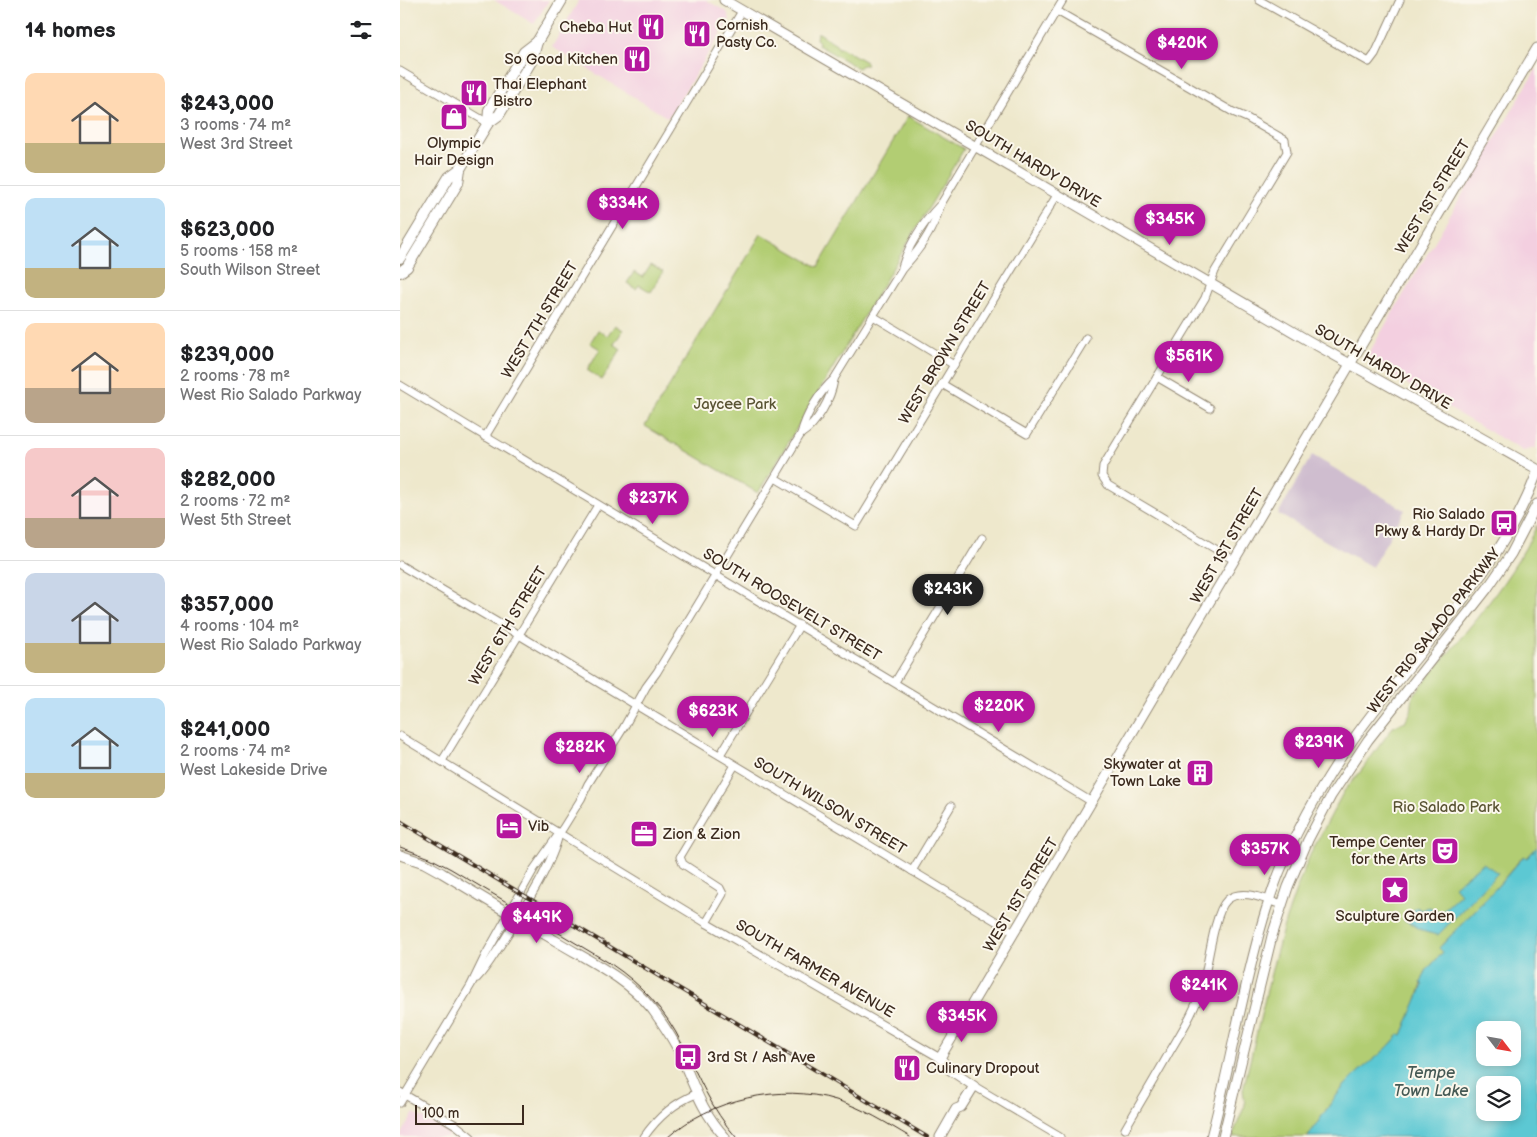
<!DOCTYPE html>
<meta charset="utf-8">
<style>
:root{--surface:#fff;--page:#f2f2f2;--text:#202124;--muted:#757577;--line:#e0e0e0;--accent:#b5179e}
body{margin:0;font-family:"Balsamiq Sans",sans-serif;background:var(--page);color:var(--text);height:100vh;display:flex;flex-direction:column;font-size:19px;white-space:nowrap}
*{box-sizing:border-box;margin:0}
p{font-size:16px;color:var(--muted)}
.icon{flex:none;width:28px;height:28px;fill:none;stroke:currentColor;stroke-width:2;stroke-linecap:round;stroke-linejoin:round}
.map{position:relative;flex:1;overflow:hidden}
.side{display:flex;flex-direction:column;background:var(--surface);width:400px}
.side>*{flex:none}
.needle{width:32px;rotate:121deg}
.tools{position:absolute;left:1076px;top:1021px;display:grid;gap:10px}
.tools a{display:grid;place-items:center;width:45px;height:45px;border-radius:10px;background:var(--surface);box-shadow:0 2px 8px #0003;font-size:25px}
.scale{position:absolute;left:15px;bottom:12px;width:109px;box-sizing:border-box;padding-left:5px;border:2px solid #3b2a1e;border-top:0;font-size:14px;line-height:18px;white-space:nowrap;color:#3b2a1e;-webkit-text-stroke:4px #fbf7ec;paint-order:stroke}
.price{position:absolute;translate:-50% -42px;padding:0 11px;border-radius:18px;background:var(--accent);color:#fff;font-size:16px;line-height:32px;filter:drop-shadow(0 1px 2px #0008)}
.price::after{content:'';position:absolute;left:50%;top:30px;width:15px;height:11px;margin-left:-8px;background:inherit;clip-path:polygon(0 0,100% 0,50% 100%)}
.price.active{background:#222;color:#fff}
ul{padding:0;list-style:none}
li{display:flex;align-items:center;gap:15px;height:125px;padding:0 25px}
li+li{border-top:1px solid var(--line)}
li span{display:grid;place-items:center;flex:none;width:140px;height:100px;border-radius:10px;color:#555}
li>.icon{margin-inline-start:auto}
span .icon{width:60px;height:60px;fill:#fffc;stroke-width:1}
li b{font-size:21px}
h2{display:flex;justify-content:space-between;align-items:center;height:60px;padding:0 25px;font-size:21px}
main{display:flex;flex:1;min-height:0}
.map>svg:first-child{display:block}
.built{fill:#f3cfe0}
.industrial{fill:#cfbdcf}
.green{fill:#b2cd73;stroke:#767c48}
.water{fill:#5cc8d3;stroke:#4c7978;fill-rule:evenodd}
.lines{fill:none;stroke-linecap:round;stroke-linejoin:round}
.minor-casing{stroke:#948975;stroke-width:9}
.tertiary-casing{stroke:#948975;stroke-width:11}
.secondary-casing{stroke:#948975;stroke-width:11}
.primary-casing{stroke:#948975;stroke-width:12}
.minor{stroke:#fff;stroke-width:7}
.tertiary{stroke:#fff;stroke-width:9}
.secondary{stroke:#fff;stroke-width:9}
.primary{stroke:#fff;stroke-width:10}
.tram{stroke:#3b2a1e;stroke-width:1}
.rail-casing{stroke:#3b2a1e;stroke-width:4}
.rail{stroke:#fbf7ec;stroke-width:2;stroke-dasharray:5.5;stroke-linecap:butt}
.labels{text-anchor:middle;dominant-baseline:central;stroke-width:4;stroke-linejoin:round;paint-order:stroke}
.poi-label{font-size:15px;fill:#3b2a1e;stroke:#fbf7ec;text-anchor:start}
.street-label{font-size:15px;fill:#3b2a1e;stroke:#fbf7ec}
.park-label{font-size:15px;fill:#595333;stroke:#fbf7ec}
.water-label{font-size:16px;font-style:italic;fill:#455954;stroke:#fbf7ec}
</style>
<main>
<section class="side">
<h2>14 homes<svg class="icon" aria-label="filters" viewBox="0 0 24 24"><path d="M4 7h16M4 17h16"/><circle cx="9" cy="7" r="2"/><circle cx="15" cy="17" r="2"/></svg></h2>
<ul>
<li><span style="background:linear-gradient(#ffd9b3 70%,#c2b280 0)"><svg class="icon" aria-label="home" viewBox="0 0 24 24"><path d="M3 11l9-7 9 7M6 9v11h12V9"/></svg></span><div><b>$243,000</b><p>3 rooms · 74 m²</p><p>West 3rd Street</p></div></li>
<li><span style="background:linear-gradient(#bfe0f5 70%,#c2b280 0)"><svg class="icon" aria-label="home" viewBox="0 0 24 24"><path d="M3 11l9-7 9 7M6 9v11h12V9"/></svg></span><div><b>$623,000</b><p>5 rooms · 158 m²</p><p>South Wilson Street</p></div></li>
<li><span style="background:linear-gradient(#ffd9b3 65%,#b9a48a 0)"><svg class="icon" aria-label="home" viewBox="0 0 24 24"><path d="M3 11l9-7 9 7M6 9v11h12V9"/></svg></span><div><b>$239,000</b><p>2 rooms · 78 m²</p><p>West Rio Salado Parkway</p></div></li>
<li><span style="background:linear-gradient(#f6c9c9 70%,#b9a48a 0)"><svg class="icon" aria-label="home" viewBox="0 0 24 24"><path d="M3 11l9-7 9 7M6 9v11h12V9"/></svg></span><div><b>$282,000</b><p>2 rooms · 72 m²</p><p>West 5th Street</p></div></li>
<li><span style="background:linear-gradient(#c9d6e8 70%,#c2b280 0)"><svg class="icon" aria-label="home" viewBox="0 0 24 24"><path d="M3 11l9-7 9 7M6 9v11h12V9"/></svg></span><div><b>$357,000</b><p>4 rooms · 104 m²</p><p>West Rio Salado Parkway</p></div></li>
<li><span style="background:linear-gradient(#bfe0f5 75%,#c2b280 0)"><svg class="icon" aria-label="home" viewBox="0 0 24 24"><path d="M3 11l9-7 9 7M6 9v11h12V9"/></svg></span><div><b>$241,000</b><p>2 rooms · 74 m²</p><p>West Lakeside Drive</p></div></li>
</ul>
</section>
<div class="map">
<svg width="1137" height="1137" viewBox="0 0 1137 1137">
<rect width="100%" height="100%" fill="#fbf7ec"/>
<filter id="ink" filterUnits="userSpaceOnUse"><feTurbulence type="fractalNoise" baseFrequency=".02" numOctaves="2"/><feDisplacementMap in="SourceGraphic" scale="10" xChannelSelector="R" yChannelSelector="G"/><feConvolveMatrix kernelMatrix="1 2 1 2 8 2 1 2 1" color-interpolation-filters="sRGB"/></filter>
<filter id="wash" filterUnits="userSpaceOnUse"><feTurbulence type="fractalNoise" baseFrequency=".0096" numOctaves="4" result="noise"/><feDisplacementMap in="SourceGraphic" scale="20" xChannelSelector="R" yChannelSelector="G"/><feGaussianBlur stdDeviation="1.12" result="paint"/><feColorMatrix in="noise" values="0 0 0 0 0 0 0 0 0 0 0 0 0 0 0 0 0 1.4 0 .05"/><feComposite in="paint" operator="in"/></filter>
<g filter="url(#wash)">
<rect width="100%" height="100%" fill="#eee8cc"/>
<g class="built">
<path d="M94,0h55l-15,24z"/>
<path d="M179,0h127l21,12 3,7 -62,99 -116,-71z"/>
<path d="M1137,68v372l-2,8 -12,3 -153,-88 -4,-5z"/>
<path d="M14,1113l36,20 -3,4h-47z"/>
</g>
<path class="industrial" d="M912,455l93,55 -33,57 -94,-53z"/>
<g class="green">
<path d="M417,33h2l17,11 2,4h4l24,14 1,3h-5l-4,3 -40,-23 1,-3 -3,-3z"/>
<path d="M508,116l56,33 -206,344 -113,-67 116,-192 57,33z"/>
<path d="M251,265l12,7 -12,20 -12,-7 -3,4 -9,-6 7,-11 9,5z"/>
<path d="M215,325l8,5 -9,14 7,5 -19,31 -15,-10 13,-21 -10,-6 8,-13 9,6z"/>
<path d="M1137,525v322l-10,11 -4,-2 -26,31 -58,61 4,4 -17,19 -12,38 -12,26 -3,-1c-13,19 -33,30 -49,46 -16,16 -29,38 -42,57h-76l13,-32 -2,-15 30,-125 11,-40 12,-35 14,-35 34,-64 17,-20 32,-44 12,-5 6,-10 2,-16c43,-54 95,-108 124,-171z"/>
</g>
<g class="water">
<path d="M1137,847v290h-229c13,-19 26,-41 42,-57 16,-17 36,-27 49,-46l3,1 21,-50 -2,-2 5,-12 17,-19 -4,-4 58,-61 27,-31 3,2zM1085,1030h27v28h-27zM1085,1085h27v27h-27z"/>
<path d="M1083,863l15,10 -60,62 -13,-3 -22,-13 14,-12 4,3 8,-3 12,5 20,-18 -7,-8z"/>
</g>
</g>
<g filter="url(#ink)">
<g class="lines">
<defs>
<g id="minor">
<path d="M859,0l110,62 6,-8 25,-54"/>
<path d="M657,11l176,101 14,6 38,22 2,12 -72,119 -10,27 -102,168 -1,10 6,9 126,75"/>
<path d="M0,71l88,52"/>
<path d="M502,267c7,-23 21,-44 37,-61"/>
<path d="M473,316l81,49"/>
<path d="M757,377l53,31"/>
<path d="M542,384l85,50 59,-96"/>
<path d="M0,385l692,417"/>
<path d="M401,434c16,-10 30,-35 33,-54"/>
<path d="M85,437l257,-426"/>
<path d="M375,478l81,48 201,-331"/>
<path d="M0,565l119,70 495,297"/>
<path d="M495,682l87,-144"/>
<path d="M0,736l306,187 234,135"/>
<path d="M320,755l80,-130"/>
<path d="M42,761l156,-256"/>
<path d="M512,871l39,-65"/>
<path d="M306,923l17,-29 -3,-6 -37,-24 -3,-7 55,-92"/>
<path d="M77,978c11,-11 18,-25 27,-38 18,-29 48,-74 55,-106"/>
<path d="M574,1086l86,51"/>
<path d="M0,1092l56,33 15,12"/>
<path d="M0,1103l71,-118 14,-29 49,-87 29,-41 18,-29 7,-15 36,-57 22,-40 11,-15 144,-238c5,-20 18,-41 33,-55l68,-110c17,-18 32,-40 39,-65l122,-204"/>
<path d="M725,1129c15,-26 30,-51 44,-76 13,-22 27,-44 34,-69 5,-19 11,-72 24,-84 15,-13 39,0 55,5"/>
<path d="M244,1137c13,-19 30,-34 52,-43"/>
</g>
<g id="tertiary">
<path d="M324,0l585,341 228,128"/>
<path d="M0,855l24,8 18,10c38,23 76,46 114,68 33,20 71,37 96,68 10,14 21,29 28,45 15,33 20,55 45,83"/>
<path d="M540,1137l16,-28 5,-2 13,-21 -24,-16 -10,-12 597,-1010"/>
</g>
<g id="secondary">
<path d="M811,1137c20,-75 32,-153 55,-227 17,-55 45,-108 77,-156 63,-95 153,-172 194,-281"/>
<path d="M823,1137l49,-201 16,-49 20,-47 23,-44 37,-56 119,-151 24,-35 26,-50"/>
</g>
<g id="primary">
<path d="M88,123l1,-13 35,-58 13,-10"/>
<path d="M0,258l49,-81 11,-8 28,-46 11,-8 33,-55 5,-18 25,-42"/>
<path d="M0,272l7,-5 51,-84 2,-14"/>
</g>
</defs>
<use href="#minor" class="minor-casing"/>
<use href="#tertiary" class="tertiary-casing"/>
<use href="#secondary" class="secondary-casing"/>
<use href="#primary" class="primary-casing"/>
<use href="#minor" class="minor"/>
<use href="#tertiary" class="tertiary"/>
<use href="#secondary" class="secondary"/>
<use href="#primary" class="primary"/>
<g class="tram">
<path d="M0,847l30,11 21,11 160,95c30,20 55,47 71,80 17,33 29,65 54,93"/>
<path d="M268,1137c43,-38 113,-54 168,-37 27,8 50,23 74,37"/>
</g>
<defs>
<path id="rail" d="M0,821l527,316"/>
</defs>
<use href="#rail" class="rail-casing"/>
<use href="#rail" class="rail"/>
</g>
</g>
<defs>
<symbol id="restaurant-square" viewBox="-11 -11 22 22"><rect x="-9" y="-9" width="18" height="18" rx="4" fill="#b5179e" stroke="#fbf7ec"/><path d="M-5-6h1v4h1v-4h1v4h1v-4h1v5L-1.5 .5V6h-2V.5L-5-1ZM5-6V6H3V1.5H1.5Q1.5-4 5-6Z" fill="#fff"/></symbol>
<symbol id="shop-square" viewBox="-11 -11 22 22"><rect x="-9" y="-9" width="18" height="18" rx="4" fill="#b5179e" stroke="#fbf7ec"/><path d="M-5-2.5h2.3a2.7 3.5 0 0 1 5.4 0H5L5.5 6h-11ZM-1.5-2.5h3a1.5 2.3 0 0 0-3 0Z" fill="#fff"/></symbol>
<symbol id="bus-square" viewBox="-11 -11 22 22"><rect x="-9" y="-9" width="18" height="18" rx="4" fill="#b5179e" stroke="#fbf7ec"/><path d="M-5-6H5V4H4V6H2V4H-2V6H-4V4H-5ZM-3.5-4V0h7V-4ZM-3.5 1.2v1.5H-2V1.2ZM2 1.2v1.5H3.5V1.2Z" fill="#fff"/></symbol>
<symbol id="building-square" viewBox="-11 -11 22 22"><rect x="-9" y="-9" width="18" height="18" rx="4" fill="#b5179e" stroke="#fbf7ec"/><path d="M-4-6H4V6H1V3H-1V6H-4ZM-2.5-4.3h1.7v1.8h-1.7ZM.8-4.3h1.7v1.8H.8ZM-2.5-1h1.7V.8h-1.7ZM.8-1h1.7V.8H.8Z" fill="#fff"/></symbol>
<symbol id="hotel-square" viewBox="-11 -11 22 22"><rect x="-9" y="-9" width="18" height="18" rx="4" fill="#b5179e" stroke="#fbf7ec"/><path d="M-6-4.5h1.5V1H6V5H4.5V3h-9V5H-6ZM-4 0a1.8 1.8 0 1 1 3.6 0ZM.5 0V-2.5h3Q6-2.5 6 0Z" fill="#fff"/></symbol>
<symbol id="office-square" viewBox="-11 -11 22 22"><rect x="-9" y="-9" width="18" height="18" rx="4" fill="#b5179e" stroke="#fbf7ec"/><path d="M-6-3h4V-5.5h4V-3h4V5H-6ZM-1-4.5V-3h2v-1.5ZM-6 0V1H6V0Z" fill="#fff"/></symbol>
<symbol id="theatre-square" viewBox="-11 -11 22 22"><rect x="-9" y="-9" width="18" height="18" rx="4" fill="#b5179e" stroke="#fbf7ec"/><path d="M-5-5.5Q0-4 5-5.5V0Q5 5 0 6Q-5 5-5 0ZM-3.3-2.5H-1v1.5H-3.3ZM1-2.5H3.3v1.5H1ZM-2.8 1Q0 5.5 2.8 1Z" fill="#fff"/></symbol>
<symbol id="sight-square" viewBox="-11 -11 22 22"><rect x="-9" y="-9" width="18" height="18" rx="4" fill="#b5179e" stroke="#fbf7ec"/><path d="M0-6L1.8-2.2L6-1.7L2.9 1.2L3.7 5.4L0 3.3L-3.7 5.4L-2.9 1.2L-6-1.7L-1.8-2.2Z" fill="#fff"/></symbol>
</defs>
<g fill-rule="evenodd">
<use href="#restaurant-square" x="235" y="11" width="32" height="32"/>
<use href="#restaurant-square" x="281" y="18" width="32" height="32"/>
<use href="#restaurant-square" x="221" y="43" width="32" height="32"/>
<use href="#restaurant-square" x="58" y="77" width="32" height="32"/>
<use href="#shop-square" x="38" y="101" width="32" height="32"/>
<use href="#bus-square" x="1088" y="507" width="32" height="32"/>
<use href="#building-square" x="784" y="757" width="32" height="32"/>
<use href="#hotel-square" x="93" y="810" width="32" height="32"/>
<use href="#office-square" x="228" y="818" width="32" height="32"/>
<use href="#theatre-square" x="1029" y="835" width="32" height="32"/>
<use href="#sight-square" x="979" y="874" width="32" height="32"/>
<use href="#bus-square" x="272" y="1041" width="32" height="32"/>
<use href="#restaurant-square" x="491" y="1052" width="32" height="32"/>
</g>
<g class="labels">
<g class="poi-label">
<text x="316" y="25">Cornish<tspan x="316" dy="17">Pasty Co.</tspan></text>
<text x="232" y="27" text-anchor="end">Cheba Hut</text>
<text x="218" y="59" text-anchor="end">So Good Kitchen</text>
<text x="93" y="84">Thai Elephant<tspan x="93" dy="17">Bistro</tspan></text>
<text x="54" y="143" text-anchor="middle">Olympic<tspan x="54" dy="17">Hair Design</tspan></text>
<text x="1085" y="514" text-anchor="end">Rio Salado<tspan x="1085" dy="17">Pkwy &amp; Hardy Dr</tspan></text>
<text x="781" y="764" text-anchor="end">Skywater at<tspan x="781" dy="17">Town Lake</tspan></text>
<text x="128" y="826">Vib</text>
<text x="263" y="834">Zion &amp; Zion</text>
<text x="1026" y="842" text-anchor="end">Tempe Center<tspan x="1026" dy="17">for the Arts</tspan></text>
<text x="995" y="916" text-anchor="middle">Sculpture Garden</text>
<text x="307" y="1057">3rd St / Ash Ave</text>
<text x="526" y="1068">Culinary Dropout</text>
</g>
<g class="street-label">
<text transform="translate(633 164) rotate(31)">SOUTH HARDY DRIVE</text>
<text transform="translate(1033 197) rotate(-59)">WEST 1ST STREET</text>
<text transform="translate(140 320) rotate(-59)">WEST 7TH STREET</text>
<text transform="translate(545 353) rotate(-59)">WEST BROWN STREET</text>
<text transform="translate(983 367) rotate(30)">SOUTH HARDY DRIVE</text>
<text transform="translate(827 546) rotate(-60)">WEST 1ST STREET</text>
<text transform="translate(392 605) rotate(31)">SOUTH ROOSEVELT STREET</text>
<text transform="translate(108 626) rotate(-59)">WEST 6TH STREET</text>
<text transform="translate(1034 631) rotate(-52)">WEST RIO SALADO PARKWAY</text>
<text transform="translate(430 806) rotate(31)">SOUTH WILSON STREET</text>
<text transform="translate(621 895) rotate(-59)">WEST 1ST STREET</text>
<text transform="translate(415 969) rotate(30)">SOUTH FARMER AVENUE</text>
</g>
<g class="park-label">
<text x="335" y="404">Jaycee Park</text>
<text x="1046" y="807">Rio Salado Park</text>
</g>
<g class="water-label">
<text x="1031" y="1073">Tempe<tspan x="1031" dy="18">Town Lake</tspan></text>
</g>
</g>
</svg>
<div class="tools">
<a><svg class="needle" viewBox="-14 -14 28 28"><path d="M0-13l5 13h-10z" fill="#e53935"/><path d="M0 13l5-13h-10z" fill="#757577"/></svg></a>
<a><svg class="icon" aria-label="layers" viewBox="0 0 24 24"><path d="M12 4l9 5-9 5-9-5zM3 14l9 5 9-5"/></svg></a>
</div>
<div class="scale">100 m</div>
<b class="price" style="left:782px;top:70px">$420K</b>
<b class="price" style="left:223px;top:230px">$334K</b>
<b class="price" style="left:770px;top:246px">$345K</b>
<b class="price" style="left:789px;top:383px">$561K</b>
<b class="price" style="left:253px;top:525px">$237K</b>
<b class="price active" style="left:548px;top:616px">$243K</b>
<b class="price" style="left:599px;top:733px">$220K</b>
<b class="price" style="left:313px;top:738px">$623K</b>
<b class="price" style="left:919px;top:769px">$239K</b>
<b class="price" style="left:180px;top:774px">$282K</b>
<b class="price" style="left:865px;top:876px">$357K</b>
<b class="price" style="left:137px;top:944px">$449K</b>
<b class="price" style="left:804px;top:1012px">$241K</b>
<b class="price" style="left:562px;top:1043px">$345K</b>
</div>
</main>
